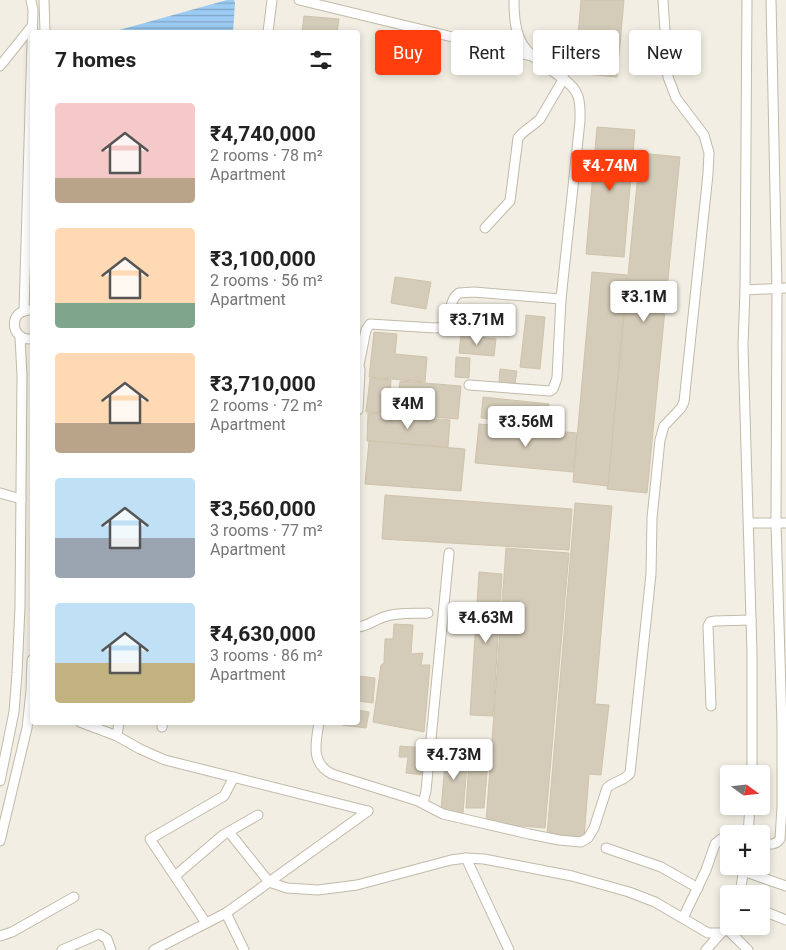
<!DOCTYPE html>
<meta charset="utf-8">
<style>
:root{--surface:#fff;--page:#f6f6f6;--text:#222;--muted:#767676;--accent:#ff3d0d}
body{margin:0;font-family:Roboto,sans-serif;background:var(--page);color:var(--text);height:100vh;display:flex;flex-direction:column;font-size:19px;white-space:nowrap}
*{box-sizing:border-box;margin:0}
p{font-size:16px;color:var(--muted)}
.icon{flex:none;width:28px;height:28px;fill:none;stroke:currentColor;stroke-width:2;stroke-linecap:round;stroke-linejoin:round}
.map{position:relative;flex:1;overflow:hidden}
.panel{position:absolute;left:30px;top:30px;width:330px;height:695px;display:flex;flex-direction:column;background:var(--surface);border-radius:5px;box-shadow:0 2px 8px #0003}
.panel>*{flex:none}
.hud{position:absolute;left:375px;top:30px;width:335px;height:45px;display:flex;gap:10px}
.needle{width:32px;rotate:105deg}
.tools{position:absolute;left:720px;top:765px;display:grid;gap:10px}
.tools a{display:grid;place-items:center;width:50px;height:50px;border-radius:5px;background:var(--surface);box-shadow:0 2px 8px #0003;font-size:25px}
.price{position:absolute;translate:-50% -42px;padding:0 11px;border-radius:5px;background:#fff;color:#222;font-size:16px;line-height:32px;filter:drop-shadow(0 1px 2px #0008)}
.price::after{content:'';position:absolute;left:50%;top:30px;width:15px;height:11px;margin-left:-8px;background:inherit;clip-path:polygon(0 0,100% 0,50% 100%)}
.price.on{background:var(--accent);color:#fff}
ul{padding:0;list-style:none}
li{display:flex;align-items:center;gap:15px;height:125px;padding:0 25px}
li span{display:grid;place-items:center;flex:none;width:140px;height:100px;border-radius:5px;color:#555}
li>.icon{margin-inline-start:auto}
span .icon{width:60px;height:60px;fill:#fffc;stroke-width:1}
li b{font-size:21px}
h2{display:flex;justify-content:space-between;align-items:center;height:60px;padding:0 25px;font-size:21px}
.pill{padding:0 18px;border-radius:5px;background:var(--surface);box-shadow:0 2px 8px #0003;font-size:18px;line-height:45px}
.pill.on{background:var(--accent);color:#fff}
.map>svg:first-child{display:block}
.water{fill:url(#water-rules)}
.building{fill:#d4cbb8;stroke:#cfc3ab}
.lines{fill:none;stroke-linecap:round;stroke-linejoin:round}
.minor-casing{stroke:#c1baa8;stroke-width:11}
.minor{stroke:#fff;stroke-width:9}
</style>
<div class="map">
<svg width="786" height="950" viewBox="0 0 786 950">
<defs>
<pattern id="water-rules" width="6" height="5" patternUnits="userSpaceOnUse" patternTransform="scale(1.25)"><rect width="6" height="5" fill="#9ccbf3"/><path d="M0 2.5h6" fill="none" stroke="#81a6c5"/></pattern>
</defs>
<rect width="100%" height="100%" fill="#f2eee3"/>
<path class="water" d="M227,0h7l1,3 -2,29h-121z"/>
<g class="building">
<path d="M581,0h43l-7,77 -42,-4z"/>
<path d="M304,16l35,3 -2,13h-35z"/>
<path d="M597,127l38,3 -11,127 -38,-3z"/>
<path d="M640,153l40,4 -33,336 -40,-4z"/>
<path d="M592,272l35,3 -19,211 -35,-4z"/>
<path d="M395,277l36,5 -5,27 -35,-6z"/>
<path d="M526,315l19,2 -5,52 -20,-2z"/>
<path d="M374,332l23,2 -2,20 32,3 -2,25 -56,-5z"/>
<path d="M461,335l35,4 -2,17 -35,-3z"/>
<path d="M456,357l14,1 -1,20 -14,-1z"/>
<path d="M500,369l17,2 -2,13 -16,-2z"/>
<path d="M370,378l21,2 -3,33 -22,-1z"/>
<path d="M400,381l61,5 -3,33 -61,-5z"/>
<path d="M483,397l66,7 -3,20 -65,-6z"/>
<path d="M368,413l82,7 -2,27 -81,-6z"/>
<path d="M479,424l98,9 -4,39 -98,-9z"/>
<path d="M369,441l96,8 -4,42 -96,-7z"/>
<path d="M385,495l187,14 -3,41 -187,-11z"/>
<path d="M575,503l37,3 -17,198 14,1 -8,70 -12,-1 -5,64 -37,-3z"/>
<path d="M506,548l63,5 -24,275 -59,-5z"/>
<path d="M479,572l23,2 -9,142 -23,-1z"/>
<path d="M394,624l19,1 -2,29 12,-1 -2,12h9l-6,67 -51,-10 8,-57 3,-2 1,-24h8z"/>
<path d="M358,676l17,2 -2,25 -15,-2z"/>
<path d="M358,710l11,2 -3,16 -24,-3v-3h16z"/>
<path d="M400,746l26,2 -3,27 -17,-2 2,-16h-9z"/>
<path d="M446,750l22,2 -5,61 -22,-2z"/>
<path d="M469,759l19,2 -4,47h-18z"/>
</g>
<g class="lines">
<defs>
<g id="minor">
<path d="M44,0l1,32"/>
<path d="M299,0l232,56"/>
<path d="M747,0l-2,290 -2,55 9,308v121"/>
<path d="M268,32l4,-32"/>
<path d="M0,66l32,-40"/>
<path d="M485,228l25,-27 8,-63c6,-8 15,-12 22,-19l24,-41"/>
<path d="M745,290l41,-2"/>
<path d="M32,310c-24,-2 -23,31 0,29"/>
<path d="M24,311l9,-301 -2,-10"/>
<path d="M358,363l2,7 -2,40"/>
<path d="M359,365l7,-35 4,-6 65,4 9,-1c8,-10 4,-27 15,-34l15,-1 87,7"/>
<path d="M469,385l81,6 3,-2 4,-11 4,-79 19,-178c0,-9 1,-19 -3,-27 -3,-8 -12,-14 -19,-19 -34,-24 -44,-30 -44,-75"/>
<path d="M0,493l21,6"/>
<path d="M749,523h37"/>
<path d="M358,627c10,-1 16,-7 26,-10 13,-5 30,-3 44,-4"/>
<path d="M711,706l-3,-80 2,-4 5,-1 36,-1"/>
<path d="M80,722l37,14 23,13 25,11 203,51"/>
<path d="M319,722c-3,21 -9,41 13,52l86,27 25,13 86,20 30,6 22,2 7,-4 6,-10 13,-40c6,-7 18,-7 23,-15l21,-199 1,-56 8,-78 4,-14 17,-18 3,-6 24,-228 1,-21 -5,-18 -28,-37 -8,-21 -5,-77"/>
<path d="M162,727l1,-5"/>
<path d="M117,736l2,-14"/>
<path d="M0,781l14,-69 3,-39 3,-66 2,-232 -2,-38"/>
<path d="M423,803l3,-12 23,-238"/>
<path d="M229,832l40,50 18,6 31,2 39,-5 94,-25 15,-2 18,1 88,17 57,16 26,10 53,31h13l6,-4 2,-3"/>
<path d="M748,834l2,-28"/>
<path d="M0,841l27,-113 4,-37 1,-31"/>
<path d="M761,843c8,1 14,3 19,-4l2,-32v-81l-6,-203 1,-234 -6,-289"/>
<path d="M606,848l55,19 37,21"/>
<path d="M466,858l43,92"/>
<path d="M743,871l43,15"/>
<path d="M175,876l48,-41 35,-20"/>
<path d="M740,894l4,-27"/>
<path d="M761,910l25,10"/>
<path d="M226,913l18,37"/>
<path d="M683,918l23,-48 9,-26 6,-5 8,1"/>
<path d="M206,923l-56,-84 74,-43 10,-19"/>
<path d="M727,929l21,21"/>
<path d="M0,936l12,-4 62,-35"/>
<path d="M62,950l37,-16 8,5 4,11"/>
<path d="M154,950l72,-37 142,-102"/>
<path d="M706,950l15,-17"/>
</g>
</defs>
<use href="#minor" class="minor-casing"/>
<use href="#minor" class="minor"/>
</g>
</svg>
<div class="tools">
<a><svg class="needle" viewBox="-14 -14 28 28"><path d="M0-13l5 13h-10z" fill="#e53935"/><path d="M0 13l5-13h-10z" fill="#767676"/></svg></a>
<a>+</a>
<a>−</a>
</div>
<b class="price on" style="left:610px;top:192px">₹4.74M</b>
<b class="price" style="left:644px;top:323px">₹3.1M</b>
<b class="price" style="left:477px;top:346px">₹3.71M</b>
<b class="price" style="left:408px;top:430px">₹4M</b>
<b class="price" style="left:526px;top:448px">₹3.56M</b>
<b class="price" style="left:486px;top:644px">₹4.63M</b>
<b class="price" style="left:454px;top:781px">₹4.73M</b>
<div class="hud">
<a class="pill on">Buy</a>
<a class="pill">Rent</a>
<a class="pill">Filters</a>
<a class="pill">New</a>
</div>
<section class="panel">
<h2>7 homes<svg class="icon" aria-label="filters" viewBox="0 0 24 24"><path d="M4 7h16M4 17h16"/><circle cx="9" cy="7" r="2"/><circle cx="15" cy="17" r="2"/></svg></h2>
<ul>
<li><span style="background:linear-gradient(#f6c9c9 75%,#b9a48a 0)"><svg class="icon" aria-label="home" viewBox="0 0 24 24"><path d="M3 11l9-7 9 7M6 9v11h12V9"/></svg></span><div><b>₹4,740,000</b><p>2 rooms · 78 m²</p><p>Apartment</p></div></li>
<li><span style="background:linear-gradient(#ffd9b3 75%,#7fa58c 0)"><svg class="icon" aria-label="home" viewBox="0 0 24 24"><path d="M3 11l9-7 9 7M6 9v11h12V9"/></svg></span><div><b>₹3,100,000</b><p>2 rooms · 56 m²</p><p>Apartment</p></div></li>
<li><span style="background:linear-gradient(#ffd9b3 70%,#b9a48a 0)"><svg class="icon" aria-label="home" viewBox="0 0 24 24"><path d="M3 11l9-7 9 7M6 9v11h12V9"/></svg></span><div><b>₹3,710,000</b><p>2 rooms · 72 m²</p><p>Apartment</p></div></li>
<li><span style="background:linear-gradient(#bfe0f5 60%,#9aa5b1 0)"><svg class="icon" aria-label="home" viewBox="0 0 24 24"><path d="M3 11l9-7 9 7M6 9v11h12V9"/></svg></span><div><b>₹3,560,000</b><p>3 rooms · 77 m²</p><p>Apartment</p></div></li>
<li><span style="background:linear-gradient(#bfe0f5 60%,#c2b280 0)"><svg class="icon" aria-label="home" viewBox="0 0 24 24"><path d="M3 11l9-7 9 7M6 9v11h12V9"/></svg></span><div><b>₹4,630,000</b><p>3 rooms · 86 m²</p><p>Apartment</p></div></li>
</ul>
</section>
</div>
